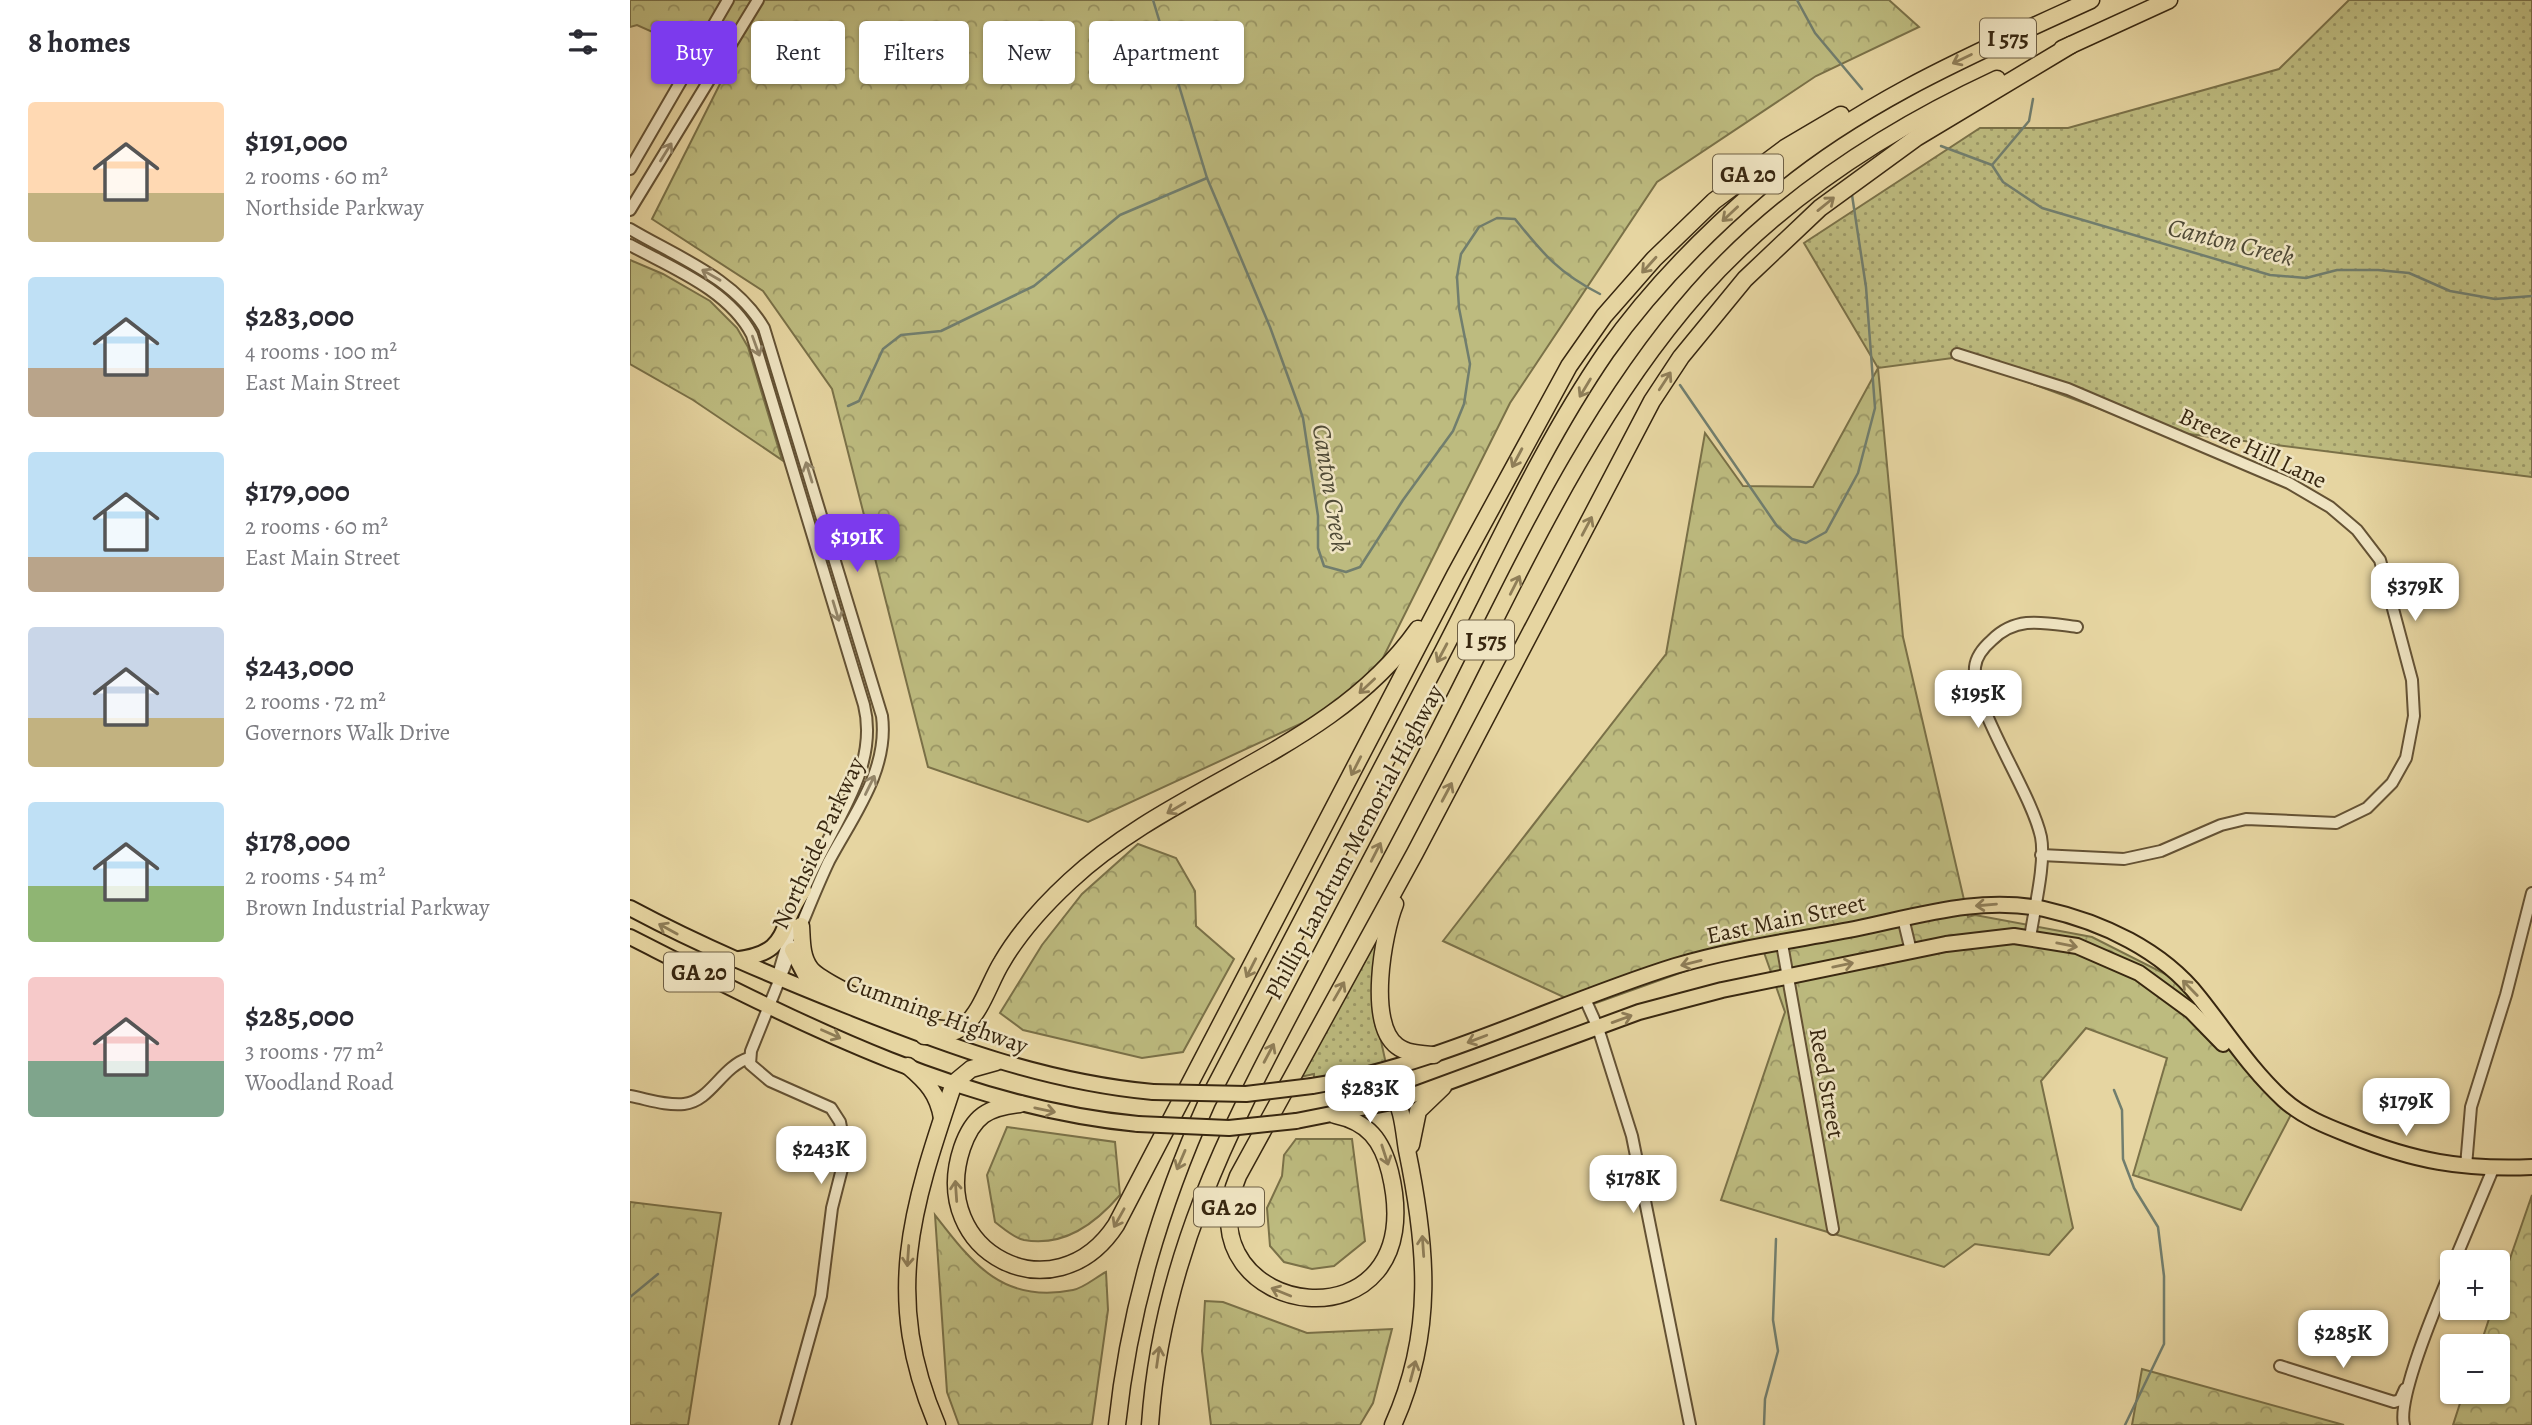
<!DOCTYPE html>
<meta charset="utf-8">
<style>
:root{--surface:#fff;--page:#f2f2f3;--text:#2b2b33;--muted:#7c7c81;--accent:#7c3aed}
body{margin:0;font-family:Alegreya,serif;background:var(--page);color:var(--text);height:100vh;display:flex;flex-direction:column;font-size:26px;white-space:nowrap}
*{box-sizing:border-box;margin:0}
p{font-size:23px;color:var(--muted)}
.icon{flex:none;width:38px;height:38px;fill:none;stroke:currentColor;stroke-width:2;stroke-linecap:round;stroke-linejoin:round}
.map{position:relative;flex:1;overflow:hidden}
.sheet{display:flex;flex-direction:column;background:var(--surface);width:630px}
.sheet>*{flex:none}
.top-card{position:absolute;left:21px;top:21px;width:665px;height:63px;display:flex;gap:14px}
.fabs{position:absolute;left:1810px;top:1250px;display:grid;gap:14px}
.fabs a{display:grid;place-items:center;width:70px;height:70px;border-radius:7px;background:var(--surface);box-shadow:0 2px 5px #0004;font-size:35px}
.price{position:absolute;translate:-50% -60px;padding:0 16px;border-radius:14px;background:#fff;color:#222;font-size:23px;line-height:46px;filter:drop-shadow(0 2px 4px #0008)}
.price::after{content:'';position:absolute;left:50%;top:42px;width:21px;height:16px;margin-left:-10px;background:inherit;clip-path:polygon(0 0,100% 0,50% 100%)}
.price.selected{background:var(--accent);color:#fff}
ul{padding:0;list-style:none}
li{display:flex;align-items:center;gap:21px;height:175px;padding:0 28px}
li span{display:grid;place-items:center;flex:none;width:196px;height:140px;border-radius:7px;color:#555}
li>.icon{margin-inline-start:auto}
span .icon{width:84px;height:84px;fill:#fffc;stroke-width:1}
li b{font-size:30px}
h2{display:flex;justify-content:space-between;align-items:center;height:84px;padding:0 28px;font-size:30px}
.chip{padding:0 24px;border-radius:7px;background:var(--surface);box-shadow:0 2px 5px #0004;font-size:24px;line-height:63px}
.chip.selected{background:var(--accent);color:#fff}
main{display:flex;flex:1;min-height:0}
.map>svg:first-child{display:block}
.grass{fill:url(#grass-dots);stroke:#7a7148;stroke-width:2}
.forest{fill:url(#forest-crowns);stroke:#7a7148;stroke-width:2}
.lines{fill:none;stroke-linecap:round;stroke-linejoin:round}
.stream{stroke:#717e6e;stroke-width:2.5}
.minor-casing{stroke:#645234;stroke-width:14}
.major-casing{stroke:#382710;stroke-width:18}
.highway-casing{stroke:#382710;stroke-width:19}
.minor{stroke:#efe4c2;stroke-width:10}
.major{stroke:#e6d5a1;stroke-width:14}
.highway{stroke:#e6d5a1;stroke-width:16}
.major-bridge-casing{stroke:#382710;stroke-width:18;stroke-linecap:butt}
.major-bridge{stroke:#e6d5a1;stroke-width:14}
.oneway{stroke:#8f7e58}
.oneway2{stroke:#948669}
.labels{text-anchor:middle;dominant-baseline:central;stroke-width:5;stroke-linejoin:round;paint-order:stroke}
.shield{fill:#efe4c2;stroke:#6f6045;stroke-width:2}
.shield-label{font-size:23px;font-weight:bold;fill:#382710}
.street-label{font-size:24px;fill:#382710;stroke:#efe4c2}
.water-label{font-size:26px;font-style:italic;fill:#504b37;stroke:#efe4c2}
</style>
<main>
<section class="sheet">
<h2>8 homes<svg class="icon" aria-label="filters" viewBox="0 0 24 24"><path d="M4 7h16M4 17h16"/><circle cx="9" cy="7" r="2"/><circle cx="15" cy="17" r="2"/></svg></h2>
<ul>
<li><span style="background:linear-gradient(#ffd9b3 65%,#c2b280 0)"><svg class="icon" aria-label="home" viewBox="0 0 24 24"><path d="M3 11l9-7 9 7M6 9v11h12V9"/></svg></span><div><b>$191,000</b><p>2 rooms · 60 m²</p><p>Northside Parkway</p></div></li>
<li><span style="background:linear-gradient(#bfe0f5 65%,#b9a48a 0)"><svg class="icon" aria-label="home" viewBox="0 0 24 24"><path d="M3 11l9-7 9 7M6 9v11h12V9"/></svg></span><div><b>$283,000</b><p>4 rooms · 100 m²</p><p>East Main Street</p></div></li>
<li><span style="background:linear-gradient(#bfe0f5 75%,#b9a48a 0)"><svg class="icon" aria-label="home" viewBox="0 0 24 24"><path d="M3 11l9-7 9 7M6 9v11h12V9"/></svg></span><div><b>$179,000</b><p>2 rooms · 60 m²</p><p>East Main Street</p></div></li>
<li><span style="background:linear-gradient(#c9d6e8 65%,#c2b280 0)"><svg class="icon" aria-label="home" viewBox="0 0 24 24"><path d="M3 11l9-7 9 7M6 9v11h12V9"/></svg></span><div><b>$243,000</b><p>2 rooms · 72 m²</p><p>Governors Walk Drive</p></div></li>
<li><span style="background:linear-gradient(#bfe0f5 60%,#8fb573 0)"><svg class="icon" aria-label="home" viewBox="0 0 24 24"><path d="M3 11l9-7 9 7M6 9v11h12V9"/></svg></span><div><b>$178,000</b><p>2 rooms · 54 m²</p><p>Brown Industrial Parkway</p></div></li>
<li><span style="background:linear-gradient(#f6c9c9 60%,#7fa58c 0)"><svg class="icon" aria-label="home" viewBox="0 0 24 24"><path d="M3 11l9-7 9 7M6 9v11h12V9"/></svg></span><div><b>$285,000</b><p>3 rooms · 77 m²</p><p>Woodland Road</p></div></li>
</ul>
</section>
<div class="map">
<svg width="1902" height="1425" viewBox="0 0 1902 1425">
<defs>
<pattern id="grass-dots" width="8" height="8" patternUnits="userSpaceOnUse" patternTransform="scale(1.75)"><rect width="8" height="8" fill="#bdbb7f"/><path d="M2 2h.1M6 6h.1" fill="none" stroke="#9b9867" stroke-width="1.8" stroke-linecap="round"/></pattern>
<pattern id="forest-crowns" width="20" height="18" patternUnits="userSpaceOnUse" patternTransform="scale(1.75)"><rect width="20" height="18" fill="#bdbb7f"/><path d="M2 6a3 3 0 1 1 6 0M12 15a3 3 0 1 1 6 0" fill="none" stroke="#9b9867"/></pattern>
</defs>
<rect width="100%" height="100%" fill="#e6d5a1"/>
<filter id="stains"><feTurbulence type="fractalNoise" baseFrequency=".00286" numOctaves="4"/><feColorMatrix values="0 0 0 0 .2 0 0 0 0 .09 0 0 0 0 .02 0 0 0 .5 -.17"/></filter>
<radialGradient id="worn" r=".72"><stop offset=".6" stop-color="#630" stop-opacity="0"/><stop offset="1" stop-color="#630" stop-opacity=".3"/></radialGradient>
<g class="grass">
<path d="M1719,0h183v477l-375,-47 -197,-73 -82,11 -74,-125 176,-115h88l211,-59z"/>
<path d="M750,934l-2,93 8,37 -72,15v-5l-14,3z"/>
</g>
<g class="forest">
<path d="M0,0h1259l30,27 -103,49 -159,106 -147,221 -145,291 -277,128 -160,-55 -96,-378 -69,-98 -111,-72 77,-153 -92,-41 -7,2z"/>
<path d="M0,260l33,14 47,27 27,27 11,19 34,113 -89,-60 -63,-36z"/>
<path d="M1248,368l25,269 65,280 7,-2 117,22 103,52 100,118 -54,103 -108,-35 34,-117 -81,-30 -45,53 32,147 -24,27 -74,-11 -31,23 -223,-67 64,-188 -24,-68 -176,63 -142,-66 223,-287 39,-221 38,53 70,1z"/>
<path d="M508,844l38,14 19,33 1,35 38,33 -51,93 -41,6 -119,-28 -23,-17 42,-68 40,-51z"/>
<path d="M377,1127l108,15 5,53c-25,29 -56,52 -96,45 -10,-2 -21,-12 -29,-18l-8,-47z"/>
<path d="M666,1139h56l13,102 -31,25 -22,3 -28,-7 -14,-16 -3,-38 15,-32 2,-21z"/>
<path d="M1902,1195v230h-79l11,-34h33v-45h-17l13,-39h4v-11z"/>
<path d="M0,1202l91,11 -33,212h-58z"/>
<path d="M305,1215c38,49 68,89 138,75 11,-2 23,-13 33,-18l2,38 -16,115h-133l-12,-33z"/>
<path d="M575,1301l18,1 84,31 85,-4 -19,74 -13,22h-149l-9,-74z"/>
<path d="M1512,1369l202,56h-212z"/>
</g>
<g class="lines">
<g class="stream">
<path d="M523,0l54,178 63,149 33,91 15,98v32l6,18 22,6 14,-5 43,-67 50,-69 11,-27 6,-40 -11,-56 -2,-31 4,-23 18,-27 18,-9 18,1c29,36 44,54 85,75"/>
<path d="M1167,0l18,33 47,56"/>
<path d="M1311,146l51,19 11,17 39,26 228,67 36,3 31,-8h41l31,3 41,18 45,8 37,-3"/>
<path d="M1362,165l37,-44 4,-22"/>
<path d="M1050,385l97,141 15,13 14,4 20,-11 32,-59 17,-65 -9,-121 -14,-92"/>
<path d="M218,406l11,-5 24,-52 18,-14 40,-4 93,-45 86,-71 87,-37"/>
<path d="M1484,1090l8,20 1,49 11,29 24,39 6,49v68l-39,81"/>
<path d="M0,1297l28,-23"/>
<path d="M1134,1425l1,-26 13,-48 -5,-31 3,-81"/>
</g>
<defs>
<g id="minor">
<path d="M0,169l98,-169"/>
<path d="M0,210l128,-210"/>
<path d="M0,229c47,28 105,49 134,99l118,388c7,54 -29,100 -53,145 -11,23 -20,46 -30,70"/>
<path d="M0,245c42,23 99,45 122,90l112,370c17,68 -40,128 -62,190"/>
<path d="M1327,354l111,35 221,94 41,24 27,23 23,30 32,120 2,36 -8,42 -14,25 -25,25 -31,15 -90,-4 -25,6 -60,26 -37,8 -83,-4"/>
<path d="M1273,918l8,33"/>
<path d="M1400,938c4,-28 16,-75 11,-101 -10,-46 -69,-129 -66,-170 1,-10 9,-20 17,-27 25,-25 53,-17 85,-13"/>
<path d="M1152,944l51,285"/>
<path d="M148,975l15,-51"/>
<path d="M955,999l13,29 34,108 58,289"/>
<path d="M0,1096c17,3 36,10 54,8 27,-3 37,-37 65,-46"/>
<path d="M1836,1166l5,-59 35,-112 26,-102"/>
<path d="M1824,1262l39,-93"/>
<path d="M1650,1366l114,36 6,-2 5,-11"/>
<path d="M155,1425l36,-129 11,-88 14,-55 -6,-31 -9,-14 -61,-27 -20,-17 1,-13 42,-105"/>
<path d="M1774,1425c-7,-29 35,-126 48,-157"/>
</g>
<g id="major">
<path d="M0,908c71,38 143,68 218,98 100,40 197,76 305,86"/>
<path d="M0,937c160,81 327,170 508,187"/>
<path d="M162,950l14,27 18,16"/>
<path d="M103,960c60,-7 43,-32 71,-70"/>
<path d="M682,1086c127,-21 241,-82 363,-120 60,-18 123,-26 184,-38 62,-13 122,-32 185,-19 58,13 118,41 155,88 28,35 51,72 85,103 19,17 42,26 65,35 65,26 113,35 183,32"/>
<path d="M666,1121l101,-20 242,-89 83,-22 224,-46 68,-8 63,10 62,27 52,38 32,33"/>
</g>
<g id="highway">
<path d="M1432,49l107,-49"/>
<path d="M765,904c-12,30 -28,120 2,142 10,8 25,8 37,9"/>
<path d="M171,926c1,14 0,30 9,42 12,17 115,62 135,61"/>
<path d="M294,1036c13,-1 29,-1 40,-10 18,-15 26,-45 38,-64 18,-31 42,-57 68,-81 105,-98 263,-131 348,-252"/>
<path d="M278,1066c19,16 30,28 34,52"/>
<path d="M730,1076c13,5 24,6 32,18 11,13 12,39 15,56 20,97 28,182 -14,275"/>
<path d="M390,1104c-32,3 -47,12 -58,44 -35,105 93,170 154,77l339,-650 114,-209 35,-50 50,-57 60,-58 71,-53 56,-33"/>
<path d="M705,1115c33,7 47,25 55,57 45,185 -212,149 -152,4l177,-323 237,-452 29,-44 64,-78 75,-71 96,-70 155,-93"/>
<path d="M781,1145l7,-34 25,-24"/>
<path d="M307,1425c-55,-129 -25,-217 17,-342l17,-14 25,-7"/>
<path d="M487,1425c12,-114 43,-218 90,-323 77,-147 154,-294 231,-441 54,-103 102,-213 168,-309 43,-61 98,-117 155,-166 97,-83 214,-133 330,-186"/>
<path d="M520,1425c11,-163 76,-290 151,-432 43,-82 87,-165 130,-247 80,-154 152,-323 267,-454 82,-93 187,-161 299,-213"/>
</g>
</defs>
<use href="#minor" class="minor-casing"/>
<use href="#major" class="major-casing"/>
<use href="#highway" class="highway-casing"/>
<use href="#minor" class="minor"/>
<use href="#major" class="major"/>
<use href="#highway" class="highway"/>
<defs>
<g id="major-bridge">
<path d="M523,1092l93,2 66,-8"/>
<path d="M508,1124l91,4 67,-7"/>
</g>
</defs>
<use href="#major-bridge" class="major-bridge-casing"/>
<use href="#major-bridge" class="major-bridge"/>
</g>
<defs><path id="oneway-shaft" d="M-6 0H5M1.5-3L5.5 0L1.5 3" fill="none" stroke-width="1.6" stroke-linecap="round" stroke-linejoin="round" transform="scale(1.75)"/></defs>
<g class="oneway">
<use href="#oneway-shaft" transform="translate(1332 59) rotate(154)"/>
<use href="#oneway-shaft" transform="translate(1196 204) rotate(-39)"/>
<use href="#oneway-shaft" transform="translate(1100 214) rotate(137)"/>
<use href="#oneway-shaft" transform="translate(1019 265) rotate(132)"/>
<use href="#oneway-shaft" transform="translate(1035 381) rotate(-57)"/>
<use href="#oneway-shaft" transform="translate(955 388) rotate(121)"/>
<use href="#oneway-shaft" transform="translate(887 458) rotate(118)"/>
<use href="#oneway-shaft" transform="translate(957 526) rotate(-62)"/>
<use href="#oneway-shaft" transform="translate(885 585) rotate(-63)"/>
<use href="#oneway-shaft" transform="translate(812 653) rotate(118)"/>
<use href="#oneway-shaft" transform="translate(737 686) rotate(137)"/>
<use href="#oneway-shaft" transform="translate(726 766) rotate(117)"/>
<use href="#oneway-shaft" transform="translate(817 792) rotate(-62)"/>
<use href="#oneway-shaft" transform="translate(546 808) rotate(149)"/>
<use href="#oneway-shaft" transform="translate(746 852) rotate(-63)"/>
<use href="#oneway-shaft" transform="translate(1356 905) rotate(175)"/>
<use href="#oneway-shaft" transform="translate(38 929) rotate(-151)"/>
<use href="#oneway-shaft" transform="translate(1437 945) rotate(11)"/>
<use href="#oneway-shaft" transform="translate(1061 963) rotate(166)"/>
<use href="#oneway-shaft" transform="translate(1213 965) rotate(-12)"/>
<use href="#oneway-shaft" transform="translate(621 968) rotate(117)"/>
<use href="#oneway-shaft" transform="translate(1560 988) rotate(-134)"/>
<use href="#oneway-shaft" transform="translate(709 991) rotate(-60)"/>
<use href="#oneway-shaft" transform="translate(992 1019) rotate(-20)"/>
<use href="#oneway-shaft" transform="translate(201 1034) rotate(24)"/>
<use href="#oneway-shaft" transform="translate(847 1039) rotate(159)"/>
<use href="#oneway-shaft" transform="translate(639 1053) rotate(-62)"/>
<use href="#oneway-shaft" transform="translate(415 1110) rotate(12)"/>
<use href="#oneway-shaft" transform="translate(755 1155) rotate(72)"/>
<use href="#oneway-shaft" transform="translate(551 1160) rotate(113)"/>
<use href="#oneway-shaft" transform="translate(326 1191) rotate(-94)"/>
<use href="#oneway-shaft" transform="translate(489 1218) rotate(119)"/>
<use href="#oneway-shaft" transform="translate(793 1246) rotate(-94)"/>
<use href="#oneway-shaft" transform="translate(278 1256) rotate(94)"/>
<use href="#oneway-shaft" transform="translate(651 1292) rotate(-158)"/>
<use href="#oneway-shaft" transform="translate(528 1357) rotate(-82)"/>
<use href="#oneway-shaft" transform="translate(783 1371) rotate(-75)"/>
</g>
<g class="oneway2">
<use href="#oneway-shaft" transform="translate(36 152) rotate(-58)"/>
<use href="#oneway-shaft" transform="translate(81 275) rotate(-150)"/>
<use href="#oneway-shaft" transform="translate(126 346) rotate(70)"/>
<use href="#oneway-shaft" transform="translate(179 472) rotate(-107)"/>
<use href="#oneway-shaft" transform="translate(206 611) rotate(73)"/>
<use href="#oneway-shaft" transform="translate(240 785) rotate(-64)"/>
</g>
<g class="labels">
<g class="shield">
<rect x="1350" y="18.5" width="56" height="39" rx="5"/>
<rect x="1083" y="154.5" width="70" height="39" rx="5"/>
<rect x="828" y="620.5" width="56" height="39" rx="5"/>
<rect x="34" y="952.5" width="70" height="39" rx="5"/>
<rect x="564" y="1187.5" width="70" height="39" rx="5"/>
</g>
<g class="shield-label">
<text x="1378" y="38">I 575</text>
<text x="1118" y="174">GA 20</text>
<text x="856" y="640">I 575</text>
<text x="69" y="972">GA 20</text>
<text x="599" y="1207">GA 20</text>
</g>
<g class="street-label">
<text transform="translate(1623 448) rotate(25)">Breeze Hill Lane</text>
<text transform="translate(724 842) rotate(-62)">Phillip Landrum Memorial Highway</text>
<text transform="translate(188 843) rotate(-65)">Northside Parkway</text>
<text transform="translate(1156 919) rotate(-12)">East Main Street</text>
<text transform="translate(307 1014) rotate(20)">Cumming Highway</text>
<text transform="translate(1197 1083) rotate(80)">Reed Street</text>
</g>
<g class="water-label">
<text transform="translate(1601 242) rotate(14)">Canton Creek</text>
<text transform="translate(701 488) rotate(81)">Canton Creek</text>
</g>
</g>
<rect width="100%" height="100%" filter="url(#stains)"/>
<rect width="100%" height="100%" fill="url(#worn)"/>
</svg>
<div class="fabs">
<a>+</a>
<a>−</a>
</div>
<b class="price selected" style="left:227px;top:574px">$191K</b>
<b class="price" style="left:1785px;top:623px">$379K</b>
<b class="price" style="left:1348px;top:730px">$195K</b>
<b class="price" style="left:740px;top:1125px">$283K</b>
<b class="price" style="left:1776px;top:1138px">$179K</b>
<b class="price" style="left:191px;top:1186px">$243K</b>
<b class="price" style="left:1003px;top:1215px">$178K</b>
<b class="price" style="left:1713px;top:1370px">$285K</b>
<div class="top-card">
<a class="chip selected">Buy</a>
<a class="chip">Rent</a>
<a class="chip">Filters</a>
<a class="chip">New</a>
<a class="chip">Apartment</a>
</div>
</div>
</main>
